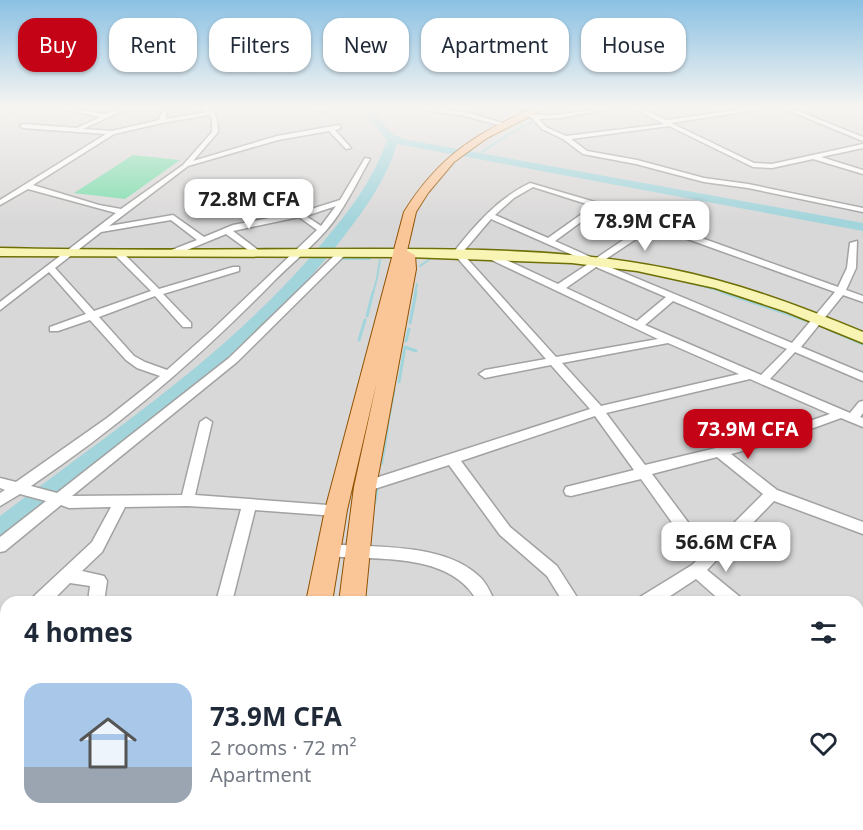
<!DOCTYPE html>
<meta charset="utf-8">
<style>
:root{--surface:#fff;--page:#f6f6f7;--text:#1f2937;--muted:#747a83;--line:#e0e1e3;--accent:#c40317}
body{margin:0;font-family:"Noto Sans",sans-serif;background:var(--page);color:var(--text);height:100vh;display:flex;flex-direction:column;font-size:22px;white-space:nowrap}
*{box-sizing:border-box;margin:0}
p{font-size:20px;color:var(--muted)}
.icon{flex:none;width:33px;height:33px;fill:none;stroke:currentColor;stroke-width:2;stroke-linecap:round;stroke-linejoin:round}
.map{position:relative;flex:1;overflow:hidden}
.drawer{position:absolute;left:0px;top:596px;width:864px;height:236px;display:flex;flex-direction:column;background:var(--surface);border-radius:18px 18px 0 0;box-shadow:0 2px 4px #0004}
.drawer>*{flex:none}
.guide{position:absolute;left:18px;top:18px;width:828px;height:54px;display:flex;gap:12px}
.price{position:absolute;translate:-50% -51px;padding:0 14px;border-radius:12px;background:#fff;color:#222;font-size:20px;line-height:39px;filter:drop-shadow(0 2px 3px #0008)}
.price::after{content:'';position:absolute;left:50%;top:36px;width:18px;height:14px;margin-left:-9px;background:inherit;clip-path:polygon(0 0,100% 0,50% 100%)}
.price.active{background:var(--accent);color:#fff}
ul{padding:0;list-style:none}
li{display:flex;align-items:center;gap:18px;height:150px;padding:0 24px}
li+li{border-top:2px solid var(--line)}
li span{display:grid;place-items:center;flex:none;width:168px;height:120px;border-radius:18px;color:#555}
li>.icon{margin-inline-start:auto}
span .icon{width:72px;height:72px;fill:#fffc;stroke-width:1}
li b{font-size:26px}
h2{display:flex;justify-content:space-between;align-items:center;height:72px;padding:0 24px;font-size:26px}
.pill{padding:0 21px;border-radius:18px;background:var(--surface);box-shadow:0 2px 4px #0004;font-size:21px;line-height:54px}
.pill.active{background:var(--accent);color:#fff}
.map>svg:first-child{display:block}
.residential{fill:#d9d8d8;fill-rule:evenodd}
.pitch{fill:#7fdcae}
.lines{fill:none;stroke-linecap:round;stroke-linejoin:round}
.stream-far3{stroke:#a1d4db;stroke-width:2}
.stream-far2{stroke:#a1d4db;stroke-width:3}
.stream-far1{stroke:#a1d4db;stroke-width:4.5}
.stream{stroke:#a1d4db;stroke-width:6}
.river{fill:#a1d4db;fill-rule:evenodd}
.minor-casing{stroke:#a2a2a2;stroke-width:3}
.secondary-casing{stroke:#6e6f06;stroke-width:3}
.primary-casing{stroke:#915202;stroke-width:2}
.minor{fill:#fff;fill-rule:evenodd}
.secondary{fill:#f8f4b3;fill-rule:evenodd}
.primary{fill:#fac698;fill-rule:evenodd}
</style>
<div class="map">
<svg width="863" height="830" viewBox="0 0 863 830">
<rect width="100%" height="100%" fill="#ede8e1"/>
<path class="residential" d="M0,107h863v723h-863zM6,602h852v223h-852z"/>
<path class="pitch" d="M133,155l47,5 -55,39 -51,-6z"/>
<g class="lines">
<g class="stream-far3">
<path d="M729,114l22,-2"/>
<path d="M0,118l37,-11"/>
<path d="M528,124l36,-17"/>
<path d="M504,137l22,-12"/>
<path d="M482,152l21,-14"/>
<path d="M129,257l55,-1"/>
<path d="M338,259h32"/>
<path d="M420,266l10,-7"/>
<path d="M377,278l3,-18"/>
<path d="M687,282l41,11"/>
<path d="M373,293l4,-15"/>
<path d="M415,293l2,-9"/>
</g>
<g class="stream-far2">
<path d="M722,292l89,30"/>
<path d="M367,316l6,-24"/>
<path d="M410,323l6,-31"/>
<path d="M828,329l35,15"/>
<path d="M359,340l6,-20"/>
<path d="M406,341l3,-12"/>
<path d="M399,382l6,-35 11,4"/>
<path d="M387,428l7,-38"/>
</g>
<g class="stream-far1">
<path d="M381,463l6,-36"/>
<path d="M374,503l3,-18"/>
</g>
<path class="stream" d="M357,825v5"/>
<path class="river" d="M360,107h10l22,27 11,5 460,84v8l-466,-87c-12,40 -38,73 -63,105 -92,114 -212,198 -325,289l-9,3v-25c111,-84 229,-162 319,-269 28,-33 54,-66 68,-107z"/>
<defs>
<g id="minor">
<path d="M56,107h12l37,7 12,-5 11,-2 39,2 -1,10 40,-7 -4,-5c14,0 16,13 16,25l-25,29 84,-25 62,-11 2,3 -6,2 16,18 -5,1 -17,-18 -51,9 -90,26 -79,60 64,-11 31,22 29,-12 62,-12 -13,-13v-4h6l14,16 38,-12 25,-42 5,1c-12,21 -22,43 -37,63 -16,21 -39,39 -58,58 -75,77 -155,146 -244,206l26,7 172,-135 111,-108h6v4l-109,108 -165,134 110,-1 18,-73 6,-4 6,4 -17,73 146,11 2,4 -2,4 -5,2 -81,-6 -23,92h-16l25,-93 -54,-3 -62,1 -23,45 -20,19 22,5 3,5 -3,21h-16l2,-16 -20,-3 -19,19h-20l2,-5 59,-55 19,-35 -42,1 -8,-3 -56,46 -5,1v-15l46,-36 -26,-7 -20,12v-13l5,-3 -5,-2v-10l16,4 91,-64 53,-42 -23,-8 -11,-8 -36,-40 -32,11h-8v-4l36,-13 -37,-42 -49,38v-8l116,-89 -88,-24 -28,16v-5l106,-66 -83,-6 -3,-2 3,-2 54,4 23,-11zM140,109l22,2 -3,9 -47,11 -29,-2 37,-17zM209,115l3,4v13l-29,33 -62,44 -22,-4 -66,-20 81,-51 48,-11zM336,206l-15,20 -15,-10zM299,217l18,13 -105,100 -45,40 -22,-8 -11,-6 -35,-39 56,-21 28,31h8v-4l-28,-29 76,-23v-4h-6l-74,22 -37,-37h-6v4l35,35 -57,20 -39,-43 46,-36 70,-12 26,20 -28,11v4h6l51,-21 29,21 3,-1v-4l-25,-19z"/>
<path d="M314,107h7l4,4 -5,1z"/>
<path d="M423,107l42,5 41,12 -3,2 -38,-10 -40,-6z"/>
<path d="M605,107h14l-58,11 -22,1 7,8 20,9 98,-12 -33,-17h8l27,13 92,-13h16l-103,16 83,40 18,1 91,-20v4l-42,9 42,13v4l-50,-15 -41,9 -19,-1 -84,-41 -98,13 16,12 50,9 67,18 44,6 115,24v4l-115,-24 -44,-6 -68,-18 -53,-10 -20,-15 -21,-10 -10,-11 -9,-3 3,-2c25,6 54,-2 79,-6z"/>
<path d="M780,107h8l75,30v4z"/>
<path d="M530,183l99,29 209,75 9,-19 3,-25 7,-2 -1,27 -10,22 17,6v6l-20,-7 -42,52 62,26v8l-68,-29 -25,27 80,34 9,-11 4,-1v12l-3,4 3,1v9l-22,-9 -69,25 -41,11 46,36 86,32v12l-89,-33 -67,69 33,27 2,5h-20l-26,-23 -35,23h-23l2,-5 52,-32 6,-6 -57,-80 -70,17 -5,-1 -2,-4 2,-4 68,-17 -39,-54 -134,45 49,66 47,39 23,36h-17l-16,-26 -47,-41 -51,-70 -84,27 -5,-1 -2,-4 2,-4 230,-74 -39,-44 -66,13 -6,-4 6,-4 61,-11 -93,-106c21,-27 45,-55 77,-70zM533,187l60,19 -45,32 -53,-23 19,-17zM600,208l47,16 -52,35 -40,-18zM491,219l93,41 4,4 -30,20 -71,-33h-6v4l177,84 -102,18 -94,-104zM654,227l181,65 -43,51 -192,-80zM596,267l70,30 -29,24 -71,-33zM673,301l114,48 -26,26 -116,-50zM668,343l71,31 -138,32 -39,-43zM750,379l80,35 -64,22 -121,29 -39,-52zM717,457l46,37 -55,55 -56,-75z"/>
<path d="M329,544c46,4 116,-2 152,34 6,6 10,16 14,24h-17c-28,-51 -100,-41 -149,-46l-5,-1 -2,-5 2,-5z"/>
<path d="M6,626v21l-6,2v-21z"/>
<path d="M858,659l5,2v18l-5,-2z"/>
<path d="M858,726l5,2v22l-5,-2z"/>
<path d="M34,825h29l-2,5h-29z"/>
<rect x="169" y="825" width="20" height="5"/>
<path d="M561,825h20l2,5h-20z"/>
<path d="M684,825h21l2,5h-21z"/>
<path d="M811,825h22l2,5h-22z"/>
</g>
<path id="secondary" d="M0,248c124,3 248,1 372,1 99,0 200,0 298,20 66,13 130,37 193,63v11l-76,-31 -72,-24 -78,-17 -65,-8 -164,-6 -408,-1z"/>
<g id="primary">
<path d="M536,107h13l-62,31 -33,24 -26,31 -12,19 -9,39 8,4 1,14 -40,218 -11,115h-26l15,-115 23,-106 -30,129 -15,92h-26l19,-92 79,-298c34,-55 73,-80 132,-105z"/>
<path d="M288,825h65l-1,5h-65z"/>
</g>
</defs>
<use href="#minor" class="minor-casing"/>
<use href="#secondary" class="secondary-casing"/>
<use href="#primary" class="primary-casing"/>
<use href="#minor" class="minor"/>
<use href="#secondary" class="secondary"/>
<use href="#primary" class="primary"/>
</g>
<linearGradient id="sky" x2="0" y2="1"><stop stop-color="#8bc1e3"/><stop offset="0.48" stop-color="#f7f5f2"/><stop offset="1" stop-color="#f7f5f2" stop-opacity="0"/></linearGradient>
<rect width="863" height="223" fill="url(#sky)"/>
</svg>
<b class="price" style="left:249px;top:230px">72.8M CFA</b>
<b class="price" style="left:645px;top:252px">78.9M CFA</b>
<b class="price active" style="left:748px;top:460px">73.9M CFA</b>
<b class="price" style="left:726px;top:573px">56.6M CFA</b>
<div class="guide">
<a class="pill active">Buy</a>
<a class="pill">Rent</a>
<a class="pill">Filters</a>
<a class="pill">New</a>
<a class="pill">Apartment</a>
<a class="pill">House</a>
</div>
<section class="drawer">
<h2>4 homes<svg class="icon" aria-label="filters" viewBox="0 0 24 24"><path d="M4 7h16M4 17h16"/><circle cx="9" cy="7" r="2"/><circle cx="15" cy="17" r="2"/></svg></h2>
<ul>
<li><span style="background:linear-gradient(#a9c7e8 70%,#9aa5b1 0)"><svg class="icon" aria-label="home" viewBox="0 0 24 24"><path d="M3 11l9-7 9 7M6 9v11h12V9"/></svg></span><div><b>73.9M CFA</b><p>2 rooms · 72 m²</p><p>Apartment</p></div><svg class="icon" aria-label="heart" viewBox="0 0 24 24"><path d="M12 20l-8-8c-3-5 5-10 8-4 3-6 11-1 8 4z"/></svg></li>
</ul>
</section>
</div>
